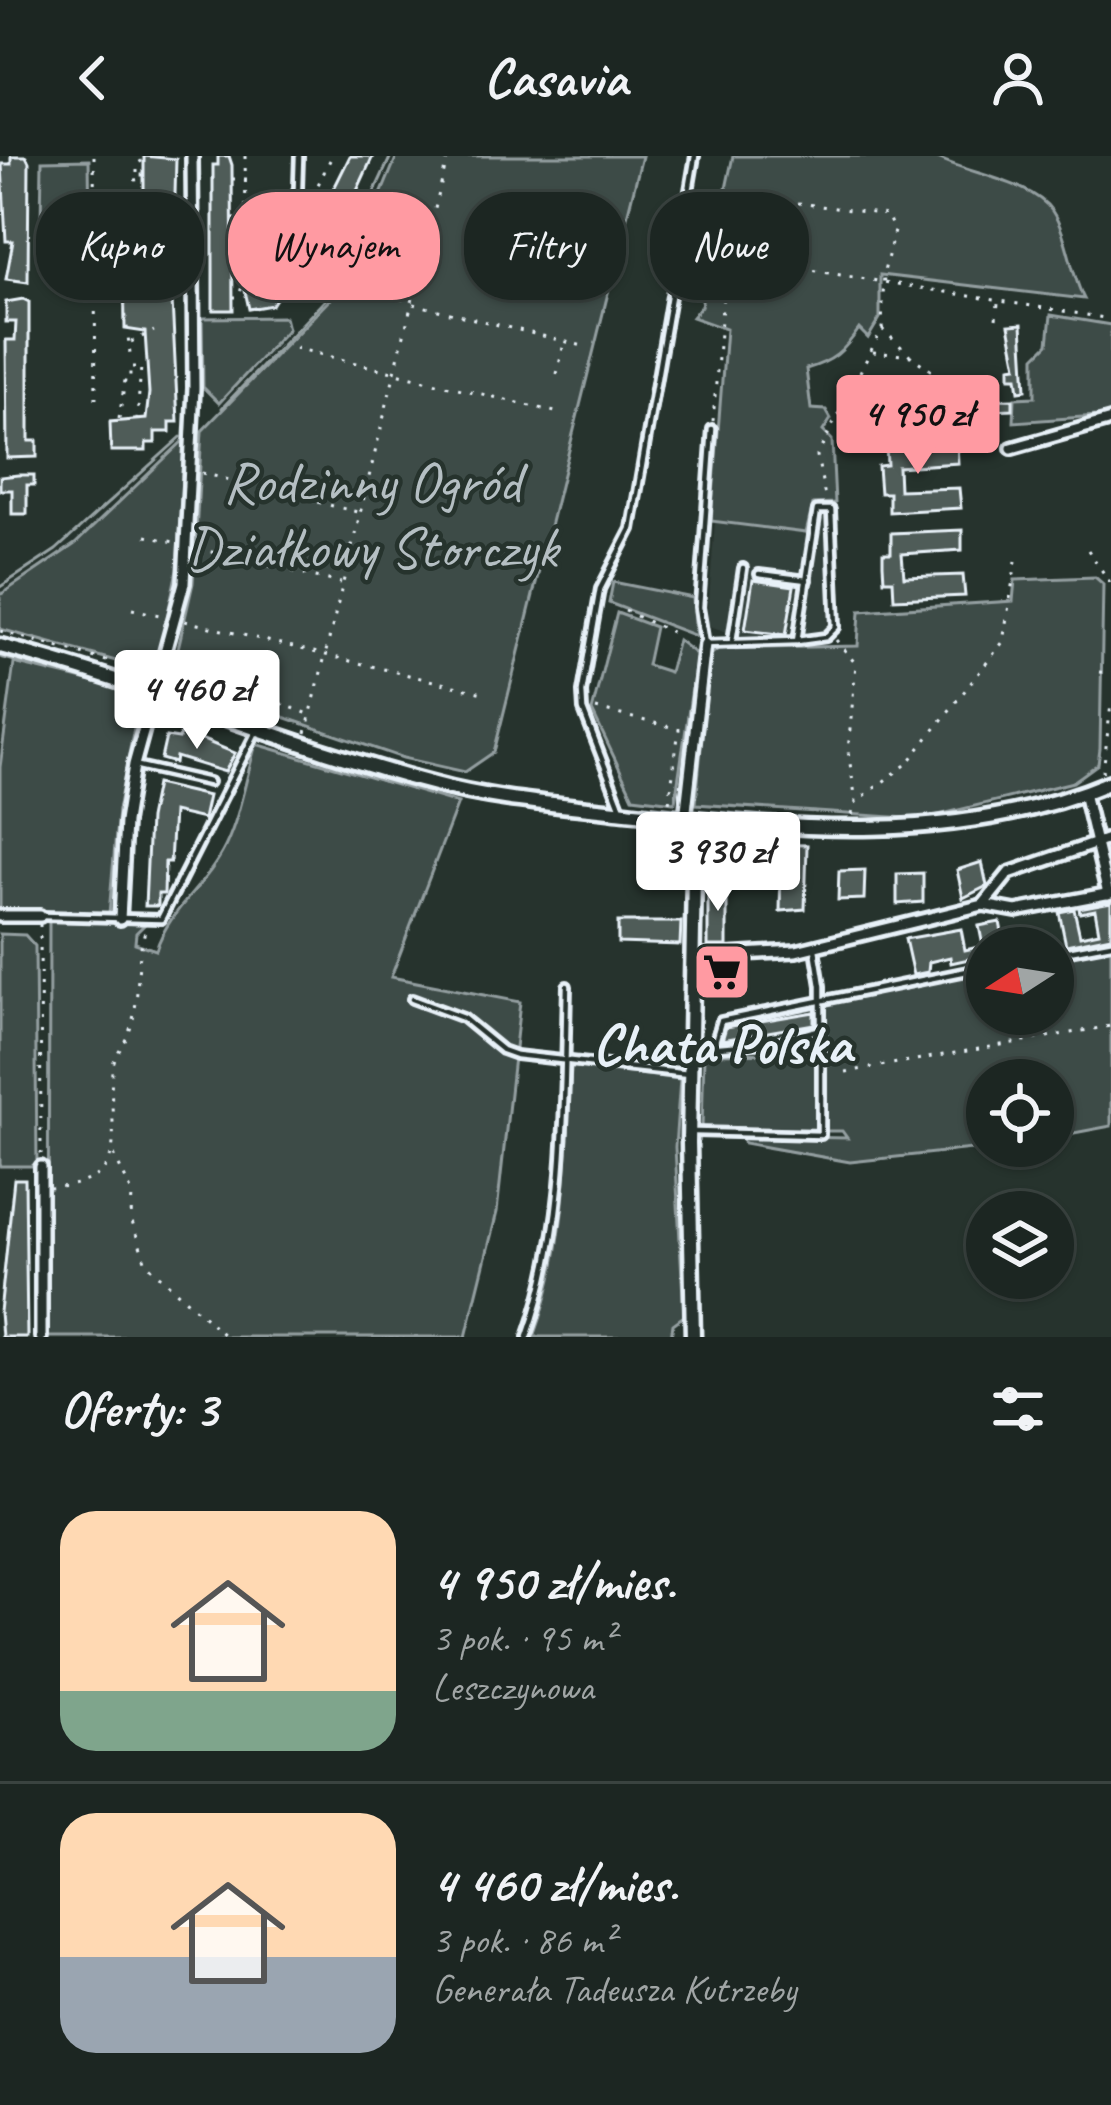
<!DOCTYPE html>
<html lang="pl">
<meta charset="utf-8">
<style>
:root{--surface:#1c2622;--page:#252e2a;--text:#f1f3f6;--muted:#a0a5a5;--line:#3a4340;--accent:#ff9aa2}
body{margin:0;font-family:Caveat,sans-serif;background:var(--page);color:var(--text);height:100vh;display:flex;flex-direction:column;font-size:45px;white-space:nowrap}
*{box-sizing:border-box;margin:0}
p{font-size:39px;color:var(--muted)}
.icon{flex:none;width:66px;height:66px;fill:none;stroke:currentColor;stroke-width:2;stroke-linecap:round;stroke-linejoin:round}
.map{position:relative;height:1181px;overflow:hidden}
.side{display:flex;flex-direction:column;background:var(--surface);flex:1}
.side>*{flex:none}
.hud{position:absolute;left:36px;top:36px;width:1041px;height:108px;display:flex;gap:24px}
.needle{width:78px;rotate:258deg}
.fabs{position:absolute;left:966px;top:771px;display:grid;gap:24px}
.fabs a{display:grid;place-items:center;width:108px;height:108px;border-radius:50%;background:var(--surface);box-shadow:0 3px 9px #0004,0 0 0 3px var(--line);font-size:60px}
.price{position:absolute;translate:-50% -102px;padding:0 27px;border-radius:12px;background:#fff;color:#222;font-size:39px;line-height:78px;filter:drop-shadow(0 3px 6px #0008)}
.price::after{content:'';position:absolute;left:50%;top:72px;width:36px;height:27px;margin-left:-18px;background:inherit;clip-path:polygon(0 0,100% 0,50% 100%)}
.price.on{background:var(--accent);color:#111}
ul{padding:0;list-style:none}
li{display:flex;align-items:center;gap:36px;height:300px;padding:0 60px}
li+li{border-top:3px solid var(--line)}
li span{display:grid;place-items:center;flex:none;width:336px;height:240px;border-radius:36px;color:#555}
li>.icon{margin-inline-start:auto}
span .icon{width:144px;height:144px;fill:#fffc;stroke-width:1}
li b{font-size:51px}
h2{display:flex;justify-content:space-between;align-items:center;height:144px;padding:0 60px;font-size:51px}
.tag{padding:0 42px;border-radius:48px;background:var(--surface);box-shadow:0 3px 9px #0004,0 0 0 3px var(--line);font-size:42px;line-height:108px}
.tag.on{background:var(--accent);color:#111}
header{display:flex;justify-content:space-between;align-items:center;height:156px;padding:0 60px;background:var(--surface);font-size:54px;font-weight:600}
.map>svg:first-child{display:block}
.built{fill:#333f3a}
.green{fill:#3e4b47;stroke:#939ea0;stroke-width:3}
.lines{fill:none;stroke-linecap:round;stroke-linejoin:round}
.stream{stroke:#98a3a5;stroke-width:3}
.building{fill:#505c59;stroke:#e8f1f8;stroke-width:3}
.service-casing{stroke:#e8f1f8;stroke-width:14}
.minor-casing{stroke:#e8f1f8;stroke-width:18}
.tertiary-casing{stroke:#e8f1f8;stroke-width:21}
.path{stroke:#e8f1f8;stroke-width:3;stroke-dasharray:3 9;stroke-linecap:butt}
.service{stroke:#26332d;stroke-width:4.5}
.minor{stroke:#26332d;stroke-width:9}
.tertiary{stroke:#26332d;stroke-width:12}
.labels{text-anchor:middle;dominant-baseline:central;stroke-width:9;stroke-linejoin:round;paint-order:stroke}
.park-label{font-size:57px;fill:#b5bfc3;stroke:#26332d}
.poi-label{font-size:57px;font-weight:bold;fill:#e8f1f8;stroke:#26332d}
</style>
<header><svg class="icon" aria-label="back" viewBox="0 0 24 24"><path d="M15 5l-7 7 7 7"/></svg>Casavia<svg class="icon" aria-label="person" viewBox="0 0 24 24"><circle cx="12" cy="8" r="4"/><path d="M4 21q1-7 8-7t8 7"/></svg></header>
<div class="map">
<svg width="1111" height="1181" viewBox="0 0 1111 1181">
<rect width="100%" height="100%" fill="#26332d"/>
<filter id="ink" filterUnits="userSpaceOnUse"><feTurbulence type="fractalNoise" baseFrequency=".00833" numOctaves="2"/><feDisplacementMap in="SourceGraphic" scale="24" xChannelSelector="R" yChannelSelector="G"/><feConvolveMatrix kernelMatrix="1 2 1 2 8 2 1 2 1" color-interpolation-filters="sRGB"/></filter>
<g filter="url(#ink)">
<path class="built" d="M835,347l3,68 -8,1 -3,59 -101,8 1,-7 -20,-7 8,-103 91,11 7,-29z"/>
<g class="green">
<path d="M397,0h245l-148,596 -29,20 -62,-14 -219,-75 -10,-17 19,-83 9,-152 141,-145z"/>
<path d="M733,0h201c32,18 98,25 118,55 16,24 18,61 32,88l-204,-24v43l-12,20 -9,-9c-16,23 -25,32 -53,40l5,40 15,1 5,9 -8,12 9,9 3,63 -22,1 -7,29 -95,-12 15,-192 -34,-12 9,-11z"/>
<path d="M89,4l1,65h-49l1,-64z"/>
<path d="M1051,159l60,10v90l-97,7 1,-24 20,-1v-40l13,-13z"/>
<path d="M285,161l3,12 -69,74 -16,-16 -1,-69z"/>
<path d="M184,284l-7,130 -19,91 -24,5 -134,-37v-34l75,-51z"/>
<path d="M1095,421l8,7 -3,165 -2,15 -25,18 -151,37 -226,-15 13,-148 9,-7 140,-3 2,-35 153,-10 2,-21z"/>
<path d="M613,426l80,16 3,38 -87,-33z"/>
<path d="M617,457l38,14 -8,38 22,7 9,-32 19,15 -22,147 -42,-5 -41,-86z"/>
<path d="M14,507l103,25 7,13 14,7 -20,102 -9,104 -109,-4v-143z"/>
<path d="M256,588l202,59 -67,174 129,25 -23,210 -31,125h-418l1,-417 96,4 -9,9 -1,10 21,7c13,-41 50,-64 69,-103 15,-31 21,-70 31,-103z"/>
<path d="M0,778l25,1 10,11 2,220h-37z"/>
<path d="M1111,789v181l-58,11v-57h-66v66h13l-150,16 -106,-19 -5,-7 108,2 -5,-7h-16l-1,-124 4,-5 158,-32v44h66v-57z"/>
<path d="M817,897v79l-115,-4 2,-74z"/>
<path d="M571,910l109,13 -5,68 9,169 -11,8 -2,13h-137c32,-86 33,-180 37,-271z"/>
</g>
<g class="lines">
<g class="stream">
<path d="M222,252l121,-127 23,-71 25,-54"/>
<path d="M0,431l56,-37 125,-113"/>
<path d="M0,501l116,30"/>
<path d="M189,557l56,20"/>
<path d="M263,584l120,41 97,22"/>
</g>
</g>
<g class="building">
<path d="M11,0h15l3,6 -1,120 -22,-3 7,-38h-7l-4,-77h9z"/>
<path d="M144,0l32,3 -4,141 6,122h-8v10h-15v11h-9v8h-35l-1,-29 36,-3 3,-26 -4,-61 -20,-3 -1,-70 20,-3z"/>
<path d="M218,0h11l3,9 1,145h-20v-145h5z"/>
<path d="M350,0h23l-50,109 -12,4 -1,12 -19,15 -12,-2 -7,11 -23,4 -5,-23 28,-6 27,-21z"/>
<path d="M383,107l27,7 -8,29 -26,-6z"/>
<path d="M23,143l6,3v139h8v16l-30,1 -1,-118h9l1,-18h-10v-20z"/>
<path d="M1022,168l4,66 -7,1 -2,-14h-7v-10l7,-1 -8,-41z"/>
<path d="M1013,243v10l-21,1 1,27 -23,1 -1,-38z"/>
<path d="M957,286l1,21 -60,4 1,23 60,-2 2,20 -72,4v-19h-9l-1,-13 -1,-14 9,-1 -1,-19z"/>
<path d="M18,319h16v10h-7v29h-15v-24h-12v-13z"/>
<path d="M962,374v20l-60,4 2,23 59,-2 2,21 -71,3 -1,-19h-9l-1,-16v-11h8v-20z"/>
<path d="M753,424l41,6 -8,49 -41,-5z"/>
<path d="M181,575l54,22 -10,19 -49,-15 -1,6 -14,-4 5,-22 13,2z"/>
<path d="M156,628l52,12 -5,23 -30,-7 -3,50h-5l-1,32h-6v12h-13l4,-87z"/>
<path d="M758,688l49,1 -2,64 -25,2 1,-44 -23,-1z"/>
<path d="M982,706l5,24 -24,12 -6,-28z"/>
<path d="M865,714l-1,29 -26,1 1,-29z"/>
<path d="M923,717v29l-26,2v-30z"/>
<rect x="708" y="727" width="19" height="63"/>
<path d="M1111,746v34l-45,9 -7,-33 15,-3 6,27 19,-4 -4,-22 -15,3 -1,-5z"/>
<path d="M618,766h63l-1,23 -62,-2z"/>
<path d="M1000,766l5,26h-18v7l-36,8 -1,-6 -21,5 -1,10 -15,3 -8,-36 56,-10 4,21 18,-4 -4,-20z"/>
<path d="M814,856v12l-92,16 4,-13z"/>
<path d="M14,1023h11l2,158h-25l-2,-25z"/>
</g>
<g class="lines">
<defs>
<g id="service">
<path d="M296,75l-10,-12 12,-31 1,-32"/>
<path d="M712,273l-13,178 6,37 92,-3"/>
<path d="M817,354h14l5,117 -10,10 -29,4z"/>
<path d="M759,418l48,6"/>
<path d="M732,485l11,-73"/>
<path d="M134,609l75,17"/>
<path d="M622,655l-39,-101 -1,-18 18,-103 31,-60 64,-373"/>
<path d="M42,760l119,3 96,-189"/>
<path d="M1053,798l58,-11"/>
<path d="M412,843l51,19 39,32 14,5 173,19"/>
<path d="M713,892l8,-27 266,-54"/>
<path d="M696,893l81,-7 43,-13"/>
<path d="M695,976l126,3v-149l-6,-37"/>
<path d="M527,1181c40,-111 37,-234 40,-351"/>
</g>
<g id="minor">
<path d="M1012,292l99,-28"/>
<path d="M1084,637l24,101"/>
<path d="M685,663l20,-175"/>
<path d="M983,749l26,-32 102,-35"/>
<path d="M0,760h40"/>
<path d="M120,763l5,-97 9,-57 50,-182 10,-195 -2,-232"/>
<path d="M692,801l104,-6 187,-46 33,6 95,-18"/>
<path d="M41,1181v-170"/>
</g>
<g id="tertiary">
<path d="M0,490c148,38 288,100 435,138 58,16 121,20 181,27 165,17 337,38 495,-29"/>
<path d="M693,1181l-4,-194 6,-322"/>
</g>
</defs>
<use href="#service" class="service-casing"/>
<use href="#minor" class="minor-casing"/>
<use href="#tertiary" class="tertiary-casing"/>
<g class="path">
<path d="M94,0l2,248"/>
<path d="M245,0l1,58 25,12 16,-34"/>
<path d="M137,17v-9l12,-8"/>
<path d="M232,23h18"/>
<path d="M303,37l9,4 20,-41"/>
<path d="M311,43l8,9"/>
<path d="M103,52l34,-1"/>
<path d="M233,63l16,-1 43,21"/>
<path d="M271,70l18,8"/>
<path d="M264,90l7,-15"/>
<path d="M135,91v-24h6l-6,-48h9"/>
<path d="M153,101l-17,-11 -13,5v38l59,-1"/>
<path d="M232,102h16"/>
<path d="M743,103l368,60"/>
<path d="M250,105l18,7 28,-30 10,6"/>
<path d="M253,116l3,11"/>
<path d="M123,135l7,63"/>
<path d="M233,141h6l10,-38v-42"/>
<path d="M123,144h59"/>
<path d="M414,148l173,43"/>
<path d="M996,163l2,-15"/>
<path d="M882,173l28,26"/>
<path d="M131,186l23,-11"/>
<path d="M295,192l260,64"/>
<path d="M873,196l38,4 58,42 22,-7"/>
<path d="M132,211h9l-4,52"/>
<path d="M557,218l7,-31"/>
<path d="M119,263l7,-45h6"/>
<path d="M713,265l11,-140 17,-22 13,-62 133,18 7,16 -10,41 -2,57 -65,127 9,46"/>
<path d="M202,317l155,39"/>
<path d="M146,380l28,6"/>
<path d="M199,393l142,34"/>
<path d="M1088,394l23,34"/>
<path d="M132,453l32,7"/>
<path d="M625,455l48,22"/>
<path d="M185,465l302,73"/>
<path d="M0,475l135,38 18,-4"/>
<path d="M836,484l20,24 -8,87 8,50"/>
<path d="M1099,516l12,1"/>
<path d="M165,523l12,3 2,7"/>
<path d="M236,531l73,27"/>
<path d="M596,553l83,20 -10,74"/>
<path d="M306,577l142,-577"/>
<path d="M1103,616l8,-68"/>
<path d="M852,659l4,-13 52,-39 95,-121 13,-81"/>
<path d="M40,768l1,230"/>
<path d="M846,916l265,-46"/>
<path d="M114,999l18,38 -1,26 15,44 80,74"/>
<path d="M49,1032c89,-6 58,-55 63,-117 1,-14 9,-22 15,-34 16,-35 6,-78 20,-111"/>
</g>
<use href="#service" class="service"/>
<use href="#minor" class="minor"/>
<use href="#tertiary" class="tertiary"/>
</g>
</g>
<defs>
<symbol id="supermarket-square" viewBox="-11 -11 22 22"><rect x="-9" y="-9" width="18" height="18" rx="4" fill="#ff9aa2" stroke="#26332d"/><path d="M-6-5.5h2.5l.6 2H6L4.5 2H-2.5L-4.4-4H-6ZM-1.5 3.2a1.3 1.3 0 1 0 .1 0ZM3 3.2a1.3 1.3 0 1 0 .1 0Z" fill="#111"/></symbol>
</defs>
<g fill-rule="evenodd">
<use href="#supermarket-square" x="689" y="783" width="66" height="66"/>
</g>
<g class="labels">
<g class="park-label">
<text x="372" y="326">Rodzinny Ogród<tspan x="372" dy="66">Działkowy Storczyk</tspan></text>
</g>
<g class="poi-label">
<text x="722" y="888">Chata Polska</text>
</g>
</g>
</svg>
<div class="fabs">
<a><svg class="needle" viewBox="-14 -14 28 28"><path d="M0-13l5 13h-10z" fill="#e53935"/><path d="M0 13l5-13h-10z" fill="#a0a5a5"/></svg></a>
<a><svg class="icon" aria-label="locate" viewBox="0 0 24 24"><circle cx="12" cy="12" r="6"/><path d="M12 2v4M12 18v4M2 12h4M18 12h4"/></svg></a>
<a><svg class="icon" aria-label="layers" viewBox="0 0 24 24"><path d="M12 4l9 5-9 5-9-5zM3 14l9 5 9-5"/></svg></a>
</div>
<b class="price on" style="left:918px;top:321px">4 950 zł</b>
<b class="price" style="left:197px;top:596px">4 460 zł</b>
<b class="price" style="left:718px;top:758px">3 930 zł</b>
<div class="hud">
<a class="tag">Kupno</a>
<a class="tag on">Wynajem</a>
<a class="tag">Filtry</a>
<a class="tag">Nowe</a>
</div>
</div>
<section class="side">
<h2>Oferty: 3<svg class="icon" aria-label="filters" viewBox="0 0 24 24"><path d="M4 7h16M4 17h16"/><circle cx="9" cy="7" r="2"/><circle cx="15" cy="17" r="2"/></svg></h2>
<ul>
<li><span style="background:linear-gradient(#ffd9b3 75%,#7fa58c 0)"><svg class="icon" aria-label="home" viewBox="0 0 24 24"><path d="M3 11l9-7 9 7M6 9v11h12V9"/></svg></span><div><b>4 950 zł/mies.</b><p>3 pok. · 95 m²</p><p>Leszczynowa</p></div></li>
<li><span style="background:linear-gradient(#ffd9b3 60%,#9aa5b1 0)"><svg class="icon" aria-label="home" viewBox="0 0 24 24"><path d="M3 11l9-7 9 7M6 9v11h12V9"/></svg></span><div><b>4 460 zł/mies.</b><p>3 pok. · 86 m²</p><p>Generała Tadeusza Kutrzeby</p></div></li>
</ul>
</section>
